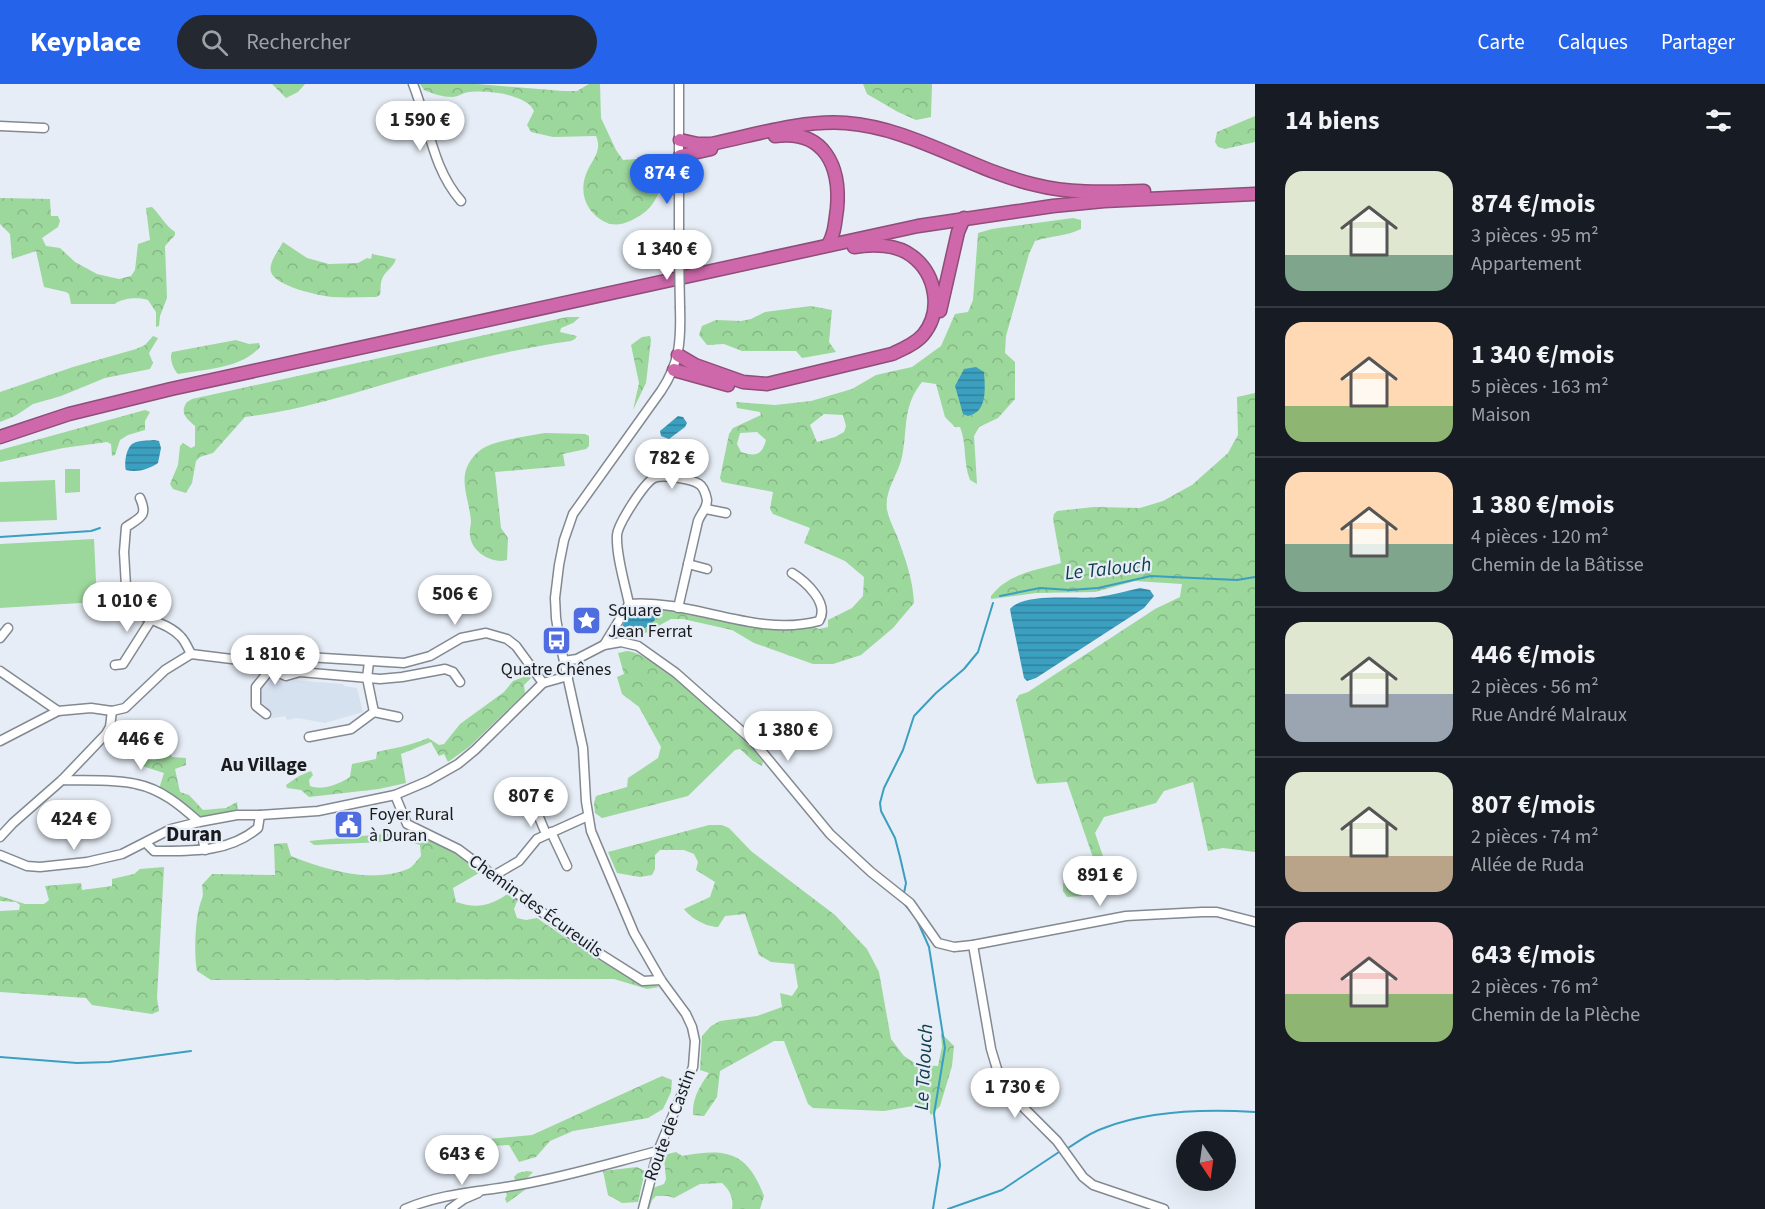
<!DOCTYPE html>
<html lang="fr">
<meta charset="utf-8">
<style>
:root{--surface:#171b24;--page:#242831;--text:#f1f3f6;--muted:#9ea1a6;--line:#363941;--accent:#2563eb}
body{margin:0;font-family:"Source Sans 3",sans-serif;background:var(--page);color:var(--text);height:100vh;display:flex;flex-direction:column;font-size:22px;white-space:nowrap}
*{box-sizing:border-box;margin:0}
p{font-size:20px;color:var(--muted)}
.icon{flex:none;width:33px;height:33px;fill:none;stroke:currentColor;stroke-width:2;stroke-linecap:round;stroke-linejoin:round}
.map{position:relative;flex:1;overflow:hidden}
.drawer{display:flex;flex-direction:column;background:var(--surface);width:510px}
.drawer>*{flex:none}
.needle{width:39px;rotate:167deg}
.controls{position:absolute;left:1176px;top:1047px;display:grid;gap:12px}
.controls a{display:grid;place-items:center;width:60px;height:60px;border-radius:50%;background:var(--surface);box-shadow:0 6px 24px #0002;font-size:30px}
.price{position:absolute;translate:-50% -51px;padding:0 14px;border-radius:21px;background:#fff;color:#222;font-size:20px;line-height:39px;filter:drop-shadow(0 2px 3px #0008)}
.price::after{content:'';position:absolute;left:50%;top:36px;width:18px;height:14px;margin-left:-9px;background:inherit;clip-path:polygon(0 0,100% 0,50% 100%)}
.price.active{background:var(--accent);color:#fff}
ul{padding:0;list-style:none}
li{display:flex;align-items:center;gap:18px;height:150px;padding:0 30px}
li+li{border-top:2px solid var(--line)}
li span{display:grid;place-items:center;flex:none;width:168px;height:120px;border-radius:18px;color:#555}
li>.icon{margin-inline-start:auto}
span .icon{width:72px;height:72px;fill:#fffc;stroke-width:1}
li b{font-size:26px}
h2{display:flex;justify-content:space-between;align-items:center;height:72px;padding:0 30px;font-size:26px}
header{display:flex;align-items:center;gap:36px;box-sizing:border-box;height:84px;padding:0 30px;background:var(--accent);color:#fff}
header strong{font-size:28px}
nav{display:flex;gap:33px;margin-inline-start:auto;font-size:21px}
.search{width:420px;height:54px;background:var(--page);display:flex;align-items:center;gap:15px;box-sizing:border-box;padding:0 21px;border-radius:33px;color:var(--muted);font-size:22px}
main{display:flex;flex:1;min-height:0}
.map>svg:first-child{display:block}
.built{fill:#d6e1f0}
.forest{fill:url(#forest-crowns);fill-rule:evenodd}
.pitch{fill:#9cd79c}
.water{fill:url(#water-rules)}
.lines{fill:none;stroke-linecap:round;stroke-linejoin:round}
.stream{stroke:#3b9fc0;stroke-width:2}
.minor-casing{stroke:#838991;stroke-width:11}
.highway-casing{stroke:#8f4d7a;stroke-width:15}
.minor{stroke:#fff;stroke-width:8}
.highway{stroke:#ce68ab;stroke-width:12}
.minor-bridge-casing{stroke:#838991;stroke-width:11;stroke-linecap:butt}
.minor-bridge{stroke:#fff;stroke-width:8}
.labels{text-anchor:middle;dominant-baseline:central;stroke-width:4.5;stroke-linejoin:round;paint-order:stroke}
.poi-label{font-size:18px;fill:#191b1f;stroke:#e6edf6;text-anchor:start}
.street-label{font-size:18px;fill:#191b1f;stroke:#e6edf6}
.water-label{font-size:20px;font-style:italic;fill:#0e3b49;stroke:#e6edf6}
.neighbourhood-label{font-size:20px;font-weight:bold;fill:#191b1f;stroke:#e6edf6}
.quarter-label{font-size:21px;font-weight:bold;fill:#191b1f;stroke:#e6edf6}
</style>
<header>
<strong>Keyplace</strong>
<div class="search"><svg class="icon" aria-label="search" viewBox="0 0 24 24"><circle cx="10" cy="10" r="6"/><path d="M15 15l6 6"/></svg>Rechercher</div>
<nav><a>Carte</a><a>Calques</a><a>Partager</a></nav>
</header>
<main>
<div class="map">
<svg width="1255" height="1125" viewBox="0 0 1255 1125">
<defs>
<pattern id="forest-crowns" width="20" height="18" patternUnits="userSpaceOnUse" patternTransform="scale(1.5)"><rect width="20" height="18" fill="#9cd79c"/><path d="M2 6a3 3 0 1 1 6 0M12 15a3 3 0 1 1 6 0" fill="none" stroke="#86b886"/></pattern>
<pattern id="water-rules" width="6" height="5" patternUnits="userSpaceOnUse" patternTransform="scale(1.5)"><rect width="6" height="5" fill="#3b9fc0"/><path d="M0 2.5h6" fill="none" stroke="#31819b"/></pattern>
</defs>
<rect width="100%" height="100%" fill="#e6edf6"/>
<path class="built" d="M268,594l75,6 1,2 13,2 6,24 -38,11 -28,-5 -10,2 -2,-4 -16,3 -3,-13 -7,-5v-9z"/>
<g class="forest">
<path d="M272,0h33l-7,8 -12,6z"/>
<path d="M420,0h57l86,7h14l12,-7h11l1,34 15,32 7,10 27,-2 14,18c-4,15 -9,30 -23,39 -12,7 -24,14 -38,6 -17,-10 -24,-28 -17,-47 5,-14 17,-22 10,-38l-43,1 -22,-5 -4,-7 7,-14c-7,-17 -47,-21 -64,-19 -6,0 -12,5 -18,5 -9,0 -19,-3 -28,-7z"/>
<path d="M863,0h69l-1,33 -15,3 -18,-8 -31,-18z"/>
<path d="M1255,32v26l-30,7 -7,-2 -3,-5 2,-10z"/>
<path d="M0,114l50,1 1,17h7l2,5 -2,6 -16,11 4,8 14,2 15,14 22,12 22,5 12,-3 4,-6 3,-26 12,-4 -4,-32 6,-1c9,9 13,18 23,25v3l-10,11 2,52 -7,18 -1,10 -3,1v-15l-8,-12c-8,-3 -27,-2 -33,4h-44l-2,-10 -3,-2 -22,-5 -8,-36 -24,8 -2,-25 -10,-10z"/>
<path d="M1073,134l8,2v9c-14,7 -30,7 -46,12l-6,13 -23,82 -1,17 10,9v37l-17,19 -19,9 -5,9 3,48 -7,-4c-7,-17 -3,-36 -10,-53h-5l-10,-10 -9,-33 -14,-2c-20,25 -14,46 -20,75 -4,18 -18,34 -15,53 2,9 6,17 10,26 8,22 16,43 17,67l-21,25 -32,27 -28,9h-20l-59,-21 -22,-13 -49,-11h-12l-31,17 -8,-2 18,-9 -5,-15h-9l10,-3 165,19 8,3 9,-2v-7l24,-12 11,-12 1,-19 -19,-16 -41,-18 6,-15 -37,-14 -3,-5 3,-17 -51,-10 -2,-4 9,-44 4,-6 28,-13 -1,-3 -23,-4 -1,-6 39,3 36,-4 41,-12 24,-14 36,-8 29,-21 14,-32 13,-2 5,-12 5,-67 14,-4zM824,330l19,1 3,11 -2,6 -9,5 -18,5 -7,-17zM757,348l9,8c-4,15 -10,17 -25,12l-4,-8 3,-11z"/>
<path d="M283,158l24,16 22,6 29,-1 9,-5 4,1 1,-5 24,5c-3,9 -11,12 -14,20 -2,5 -1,11 -2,16l-4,2c-14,0 -29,1 -43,0 -14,-1 -58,-11 -62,-25 -3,-9 8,-22 12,-30z"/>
<path d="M811,222l21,4 -3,32 7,10 -34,6 -6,-7h-54l-18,-7 -17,1 -8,-10 3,-9 14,-6 25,1 10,-2 14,-7z"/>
<path d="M567,233h13l-7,6 -12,5 -1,4 17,4 -2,3 -4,2c-42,6 -85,15 -126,26 -66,17 -131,42 -200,50l-32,36 -13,4 -4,4 -4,22 -6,10 -13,-4 -3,-5 8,-19 2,-19 3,-3 8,5 4,-2v-20c-8,-7 -16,-13 -8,-24l5,-3z"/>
<path d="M153,252l5,2 -9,15 4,10 -3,6 -45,9 -44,18 -28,8 -18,12 -15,6v-30l73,-25 63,-18 9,-4z"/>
<path d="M650,252l1,4 -5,43 -13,27 6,-27 -8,-38 11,-8z"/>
<path d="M236,256l13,4 10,-1 1,4c-20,22 -55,22 -82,27 -5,-5 -9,-16 -6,-22z"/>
<path d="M1255,309v459l-32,-4 -15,3 -15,-69 -29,9 -8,12 -52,14 -9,16 16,46c-11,7 -21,8 -30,17l-14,1 -4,-6v-8l35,-11 -31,-90 -30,2 -3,-6 -18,-78 3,-5 9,-3 127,-83 25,-12 2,-13 -47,-3 -40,11 -59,1 -45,6v-3c18,-23 43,-25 70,-33l-8,-44 1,-5 3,-3 37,-4 46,1 23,-7 29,-16 36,-32 10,-18 -1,-38z"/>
<path d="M145,326l5,2 -5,9v9l-17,5 -8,5 -5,15 -3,1 -1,-12 -4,-2 -44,6 -63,14v-12z"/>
<path d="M545,349l40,1 4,2v10l-3,3 -23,5 2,12 -70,6 6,56 7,10 -1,22c-15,4 -36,-8 -37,-25 -1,-4 1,-9 1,-14 -2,-26 -17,-47 7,-69 11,-11 50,-16 67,-19z"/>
<path d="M627,567c31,3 100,74 125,97l11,14 -1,4 -9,-5 -13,-12 -5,1 -47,46 -86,22 -7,-5 -1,-10 2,-7 31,-9 1,-9 30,-20 3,-11 -22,-40 -17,-13 -5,-17 7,-3 -6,-21z"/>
<path d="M529,591l2,3 -7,7 1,8 -56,54 -21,15 -4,-8 -5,2 -8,-14 -30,12 5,29 -27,6 -70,8 -8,-7 -14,-2 -1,-3 13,-9 12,-5 2,4 -4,5 1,6c13,5 29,-2 40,-9l2,-13 24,-5 1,-7c18,-4 35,-7 51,-14l11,7 5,-1 16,-20 44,-32 9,-11z"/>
<path d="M168,663l4,10 14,1v7l-11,4 5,23 9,3 14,15 23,-2 11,-6 1,10 -39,7 -40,-30 5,-16 -22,-7 3,-6h11l3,-8z"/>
<path d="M709,741h13l7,3 22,23 84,64 32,34 12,23 12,67 13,17 14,9 20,1 4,-19 -1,-14 13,13 -2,20 -12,40 -9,9 -5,-10h-7l-35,6 -71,-3 -5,-4 -24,-63h-10l-54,30 -3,26 -13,19 -11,-1c-1,-17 7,-29 16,-42l-9,-3 2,-34 9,-10 9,-5 37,-5 25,-9 -2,-14 12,3 6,-9 -4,-23 -23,-2 -12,-7 -14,-41 -20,2 -7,11c-11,0 -28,-9 -34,-18l26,-12 5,-15 -19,-12 2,-8 -4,-8 -10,-4h-24l-5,5v14l-3,6 -12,2 -23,-4 -9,-21z"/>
<path d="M419,743l42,18 30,21 -38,22 3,14c21,7 36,4 54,-10l8,7 -4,10 3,9 9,2 11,-2c36,24 81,60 123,69l-13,2 -33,-10 -403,1 -14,-9c-3,-16 -2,-46 2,-63 3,-12 5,-9 3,-23l10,-11 63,1 -1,-31 13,-1 4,13c36,14 79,28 117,13 5,-2 9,-9 13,-13l-1,-11 -12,-4 -94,4 -5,-4 95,-9z"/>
<path d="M164,783l-7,131 2,13 -7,3 -60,-9 -6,-7 -86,-6v-81l19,-1 1,-5 -4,-3 -16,-1v-5l25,8h19l5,-4 -4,-14 36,-3 1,7 30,-4v-7l22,-5 6,-5z"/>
<path d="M662,992l10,4 -1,12 -8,17 -15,9 -75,13 -23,10 -14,16 -17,5 -10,-17 -17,1 -13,10 -10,-5 -12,1 -11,13 -9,3 -10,-7 2,-9 17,-9 86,-8z"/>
<path d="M676,1068l6,4c44,-8 65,-5 82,40l-4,13h-28c2,-10 -2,-19 -10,-26l-22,1 -26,14 -6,-2h-12l-4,4 -3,9h-3l4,-20 14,-5 2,-5 -2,-21 4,-4z"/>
<path d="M637,1083l8,4 -7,31 -16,1 -14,-8 -5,-24z"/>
<path d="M527,1087l6,1 -7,7v10l-19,14 -2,-4 2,-4 -2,-4 11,-8 -2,-6 4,-4z"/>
</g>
<g class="pitch">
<path d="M65,385h15v23l-15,1z"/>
<path d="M55,396l2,40 -57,2v-40z"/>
<path d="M94,455l3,63 -97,6v-64z"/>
</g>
<g class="water">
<path d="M976,283l8,5c1,16 4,40 -16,44l-5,-2 -8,-28 9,-17z"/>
<path d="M678,332l5,1 4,6 -2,4 -16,12 -8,-3 -1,-5z"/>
<path d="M154,356l5,1 2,7 -3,15c-9,6 -21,10 -32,7 -2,-6 0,-24 8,-27 5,-3 14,-2 20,-3z"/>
<path d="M1140,504l10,2 4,6 -10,12 -108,70 -9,3 -3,-3 -13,-63 -1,-6c15,-17 66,-9 88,-12 14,-2 28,-6 42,-9z"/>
<path d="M636,526h9l8,3 2,7c-8,8 -19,14 -30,12l-3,-4 3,-9z"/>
</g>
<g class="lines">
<g class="stream">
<path d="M0,453l91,-6 9,-3"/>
<path d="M1000,512l40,-8 30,2 28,-2 53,-12 86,4 18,-3"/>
<path d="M904,809l2,-10 -6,-26 -5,-19 -14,-27 -1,-8 4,-15 19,-38 11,-34 22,-23 28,-24 14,-17 15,-49"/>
<path d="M902,817l10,12"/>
<path d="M917,836l12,27 16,101 -11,66 6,51 -7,44"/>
<path d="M0,973l77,6 32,-1 82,-11"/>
<path d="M1068,1064c11,-7 23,-16 36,-20 46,-18 102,-19 151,-16"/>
<path d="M948,1125l54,-19 57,-38"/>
</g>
<defs>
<g id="minor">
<path d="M413,0c16,40 19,84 48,117"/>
<path d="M679,0v170"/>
<path d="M0,42l44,2"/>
<path d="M140,414c8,18 1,19 -14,29l-2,25 3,52c13,16 40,17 54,33 4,4 7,11 10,17"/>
<path d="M706,425l20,4"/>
<path d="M688,480l19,5"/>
<path d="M629,520c-4,-20 -13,-48 -12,-69 1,-11 27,-52 37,-57 8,-4 37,1 45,6 5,3 7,11 8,16 0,9 -6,13 -9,21l-20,87"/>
<path d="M629,520c64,-5 126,34 190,17 11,-18 -14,-40 -27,-48"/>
<path d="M0,554l8,-10"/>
<path d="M604,561l25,-41"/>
<path d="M271,574l6,14 9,4 14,-4 80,7 22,-2 43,-8 8,3 7,10"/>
<path d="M564,577l13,-2 27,-14 17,-3 17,4 38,27 78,69 76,92 41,38 39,31 28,40 16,4 19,-2 153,-29 76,-4h15l38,10"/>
<path d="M369,578l-2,16 7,34"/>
<path d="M115,581l8,-1 28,-44"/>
<path d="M0,587l58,40 33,-3 21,3 13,-3 40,-38 26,-16 57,7 43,-5 113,7 26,-7 31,-18 25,-5 21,6 9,7 27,37"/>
<path d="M374,628l24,5"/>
<path d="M266,630l-10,-8v-19l17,-21"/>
<path d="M309,653l42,-8 23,-17"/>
<path d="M0,657l58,-30"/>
<path d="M62,696c23,1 52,-1 74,4 25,5 44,21 63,38"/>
<path d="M395,711l12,29 51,25 125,94 60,38 18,-1"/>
<path d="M534,721l12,29"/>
<path d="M551,748l16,34"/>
<path d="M202,752l3,14"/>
<path d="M0,753l13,-14 49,-43 44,-46 4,-7 2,-16"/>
<path d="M146,759l8,8c37,0 74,2 104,-23l2,-13"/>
<path d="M0,771l27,11 13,1 47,-5 35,-8 49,-25 28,-7 38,-7h23l58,-4 77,-16 33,-14 30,-17 17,-14 68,-67 25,-7"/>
<path d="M495,791l24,-14 18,-22 51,-23"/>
<path d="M973,861l18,104 6,20 18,30 42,42 26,36 10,8 71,24"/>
<path d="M405,1125c37,-16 74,-17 113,-24 47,-8 93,-22 140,-34"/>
<path d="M450,1125l14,-10 14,-6"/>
<path d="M643,1125l15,-58 35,-84 2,-26 -3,-14 -6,-13 -25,-34 -27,-47 -43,-102 -5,-30 -3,-53 -23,-105 -4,-25 -1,-20 4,-33 5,-25 9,-26 88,-123c19,-28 20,-51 19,-83"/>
</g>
<g id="highway">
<path d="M775,52c49,-7 66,30 62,73 -2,13 -2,24 -9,36"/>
<path d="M680,56l18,4h13c44,-9 89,-24 135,-21 67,5 125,47 190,62 35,9 72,7 108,6"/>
<path d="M680,72l31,-7"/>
<path d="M940,227l18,-79 6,-14"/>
<path d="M678,271l17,10 48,17 24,2 125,-30c11,-5 23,-10 31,-19 20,-24 13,-61 -11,-79 -15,-12 -40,-12 -58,-9"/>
<path d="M674,286l54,15"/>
<path d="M0,353l69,-23 102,-25 747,-163 135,-20 51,-5 151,-7"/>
</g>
</defs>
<use href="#minor" class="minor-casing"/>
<use href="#highway" class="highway-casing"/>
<use href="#minor" class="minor"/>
<use href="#highway" class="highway"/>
<defs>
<path id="minor-bridge" d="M679,170l1,54"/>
</defs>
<use href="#minor-bridge" class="minor-bridge-casing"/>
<use href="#minor-bridge" class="minor-bridge"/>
</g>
<defs>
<symbol id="sight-square" viewBox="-11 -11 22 22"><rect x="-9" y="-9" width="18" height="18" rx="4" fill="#4f6ce1" stroke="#e6edf6"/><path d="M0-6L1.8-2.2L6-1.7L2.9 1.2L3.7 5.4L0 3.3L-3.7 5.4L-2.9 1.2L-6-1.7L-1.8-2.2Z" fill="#fff"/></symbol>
<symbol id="bus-square" viewBox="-11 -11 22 22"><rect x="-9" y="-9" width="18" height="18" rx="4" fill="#4f6ce1" stroke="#e6edf6"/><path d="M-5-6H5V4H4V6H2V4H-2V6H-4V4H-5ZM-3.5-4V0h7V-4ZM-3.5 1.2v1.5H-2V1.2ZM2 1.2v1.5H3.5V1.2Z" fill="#fff"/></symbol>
<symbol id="civic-square" viewBox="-11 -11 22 22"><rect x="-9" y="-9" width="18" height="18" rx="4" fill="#4f6ce1" stroke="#e6edf6"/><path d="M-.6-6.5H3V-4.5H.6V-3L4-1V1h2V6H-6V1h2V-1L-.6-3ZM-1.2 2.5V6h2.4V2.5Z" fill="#fff"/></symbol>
</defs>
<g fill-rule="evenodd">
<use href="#sight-square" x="570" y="520" width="33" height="33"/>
<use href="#bus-square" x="540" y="540" width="33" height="33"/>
<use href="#civic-square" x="332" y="724" width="33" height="33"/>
</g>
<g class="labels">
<g class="poi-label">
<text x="608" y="526">Square<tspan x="608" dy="21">Jean Ferrat</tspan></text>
<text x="556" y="585" text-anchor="middle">Quatre Chênes</text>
<text x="369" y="730">Foyer Rural<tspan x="369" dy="21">à Duran</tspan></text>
</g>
<g class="street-label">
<text transform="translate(536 822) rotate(36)">Chemin des Écureuils</text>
<text transform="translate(670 1041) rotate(-70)">Route de Castin</text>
</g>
<g class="water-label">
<text transform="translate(1108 485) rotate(-6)">Le Talouch</text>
<text transform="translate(924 983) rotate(-87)">Le Talouch</text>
</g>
<g class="neighbourhood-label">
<text x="264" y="681">Au Village</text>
</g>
<g class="quarter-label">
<text x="194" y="750">Duran</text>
</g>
</g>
</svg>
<div class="controls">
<a><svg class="needle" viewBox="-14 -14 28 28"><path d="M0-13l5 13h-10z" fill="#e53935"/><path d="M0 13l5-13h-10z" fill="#9ea1a6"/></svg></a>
</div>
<b class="price" style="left:420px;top:68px">1 590 €</b>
<b class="price active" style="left:667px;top:121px">874 €</b>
<b class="price" style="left:667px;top:197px">1 340 €</b>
<b class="price" style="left:672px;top:406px">782 €</b>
<b class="price" style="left:455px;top:542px">506 €</b>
<b class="price" style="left:127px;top:549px">1 010 €</b>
<b class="price" style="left:275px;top:602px">1 810 €</b>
<b class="price" style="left:788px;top:678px">1 380 €</b>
<b class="price" style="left:141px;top:687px">446 €</b>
<b class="price" style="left:531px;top:744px">807 €</b>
<b class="price" style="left:74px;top:767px">424 €</b>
<b class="price" style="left:1100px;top:823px">891 €</b>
<b class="price" style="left:1015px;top:1035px">1 730 €</b>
<b class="price" style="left:462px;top:1102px">643 €</b>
</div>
<section class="drawer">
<h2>14 biens<svg class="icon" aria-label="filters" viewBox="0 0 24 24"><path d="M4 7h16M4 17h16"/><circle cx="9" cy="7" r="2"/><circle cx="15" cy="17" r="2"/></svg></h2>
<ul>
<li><span style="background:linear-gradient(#dfe7d0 70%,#7fa58c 0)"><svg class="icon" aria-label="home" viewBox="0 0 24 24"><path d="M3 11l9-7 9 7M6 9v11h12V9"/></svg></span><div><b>874 €/mois</b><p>3 pièces · 95 m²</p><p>Appartement</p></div></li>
<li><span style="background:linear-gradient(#ffd9b3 70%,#8fb573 0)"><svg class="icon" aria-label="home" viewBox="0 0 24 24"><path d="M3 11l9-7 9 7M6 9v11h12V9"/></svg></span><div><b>1 340 €/mois</b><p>5 pièces · 163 m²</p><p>Maison</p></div></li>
<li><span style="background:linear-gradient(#ffd9b3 60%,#7fa58c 0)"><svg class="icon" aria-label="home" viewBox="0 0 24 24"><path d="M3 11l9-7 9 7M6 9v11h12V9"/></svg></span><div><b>1 380 €/mois</b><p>4 pièces · 120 m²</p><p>Chemin de la Bâtisse</p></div></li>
<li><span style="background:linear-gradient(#dfe7d0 60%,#9aa5b1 0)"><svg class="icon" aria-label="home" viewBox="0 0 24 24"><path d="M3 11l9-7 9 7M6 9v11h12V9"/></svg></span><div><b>446 €/mois</b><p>2 pièces · 56 m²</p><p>Rue André Malraux</p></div></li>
<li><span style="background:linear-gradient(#dfe7d0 70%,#b9a48a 0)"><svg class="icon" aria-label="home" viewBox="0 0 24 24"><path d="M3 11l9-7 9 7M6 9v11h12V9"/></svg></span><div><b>807 €/mois</b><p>2 pièces · 74 m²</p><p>Allée de Ruda</p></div></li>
<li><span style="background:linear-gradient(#f6c9c9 60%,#8fb573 0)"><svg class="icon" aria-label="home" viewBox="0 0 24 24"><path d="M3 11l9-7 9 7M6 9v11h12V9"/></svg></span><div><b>643 €/mois</b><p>2 pièces · 76 m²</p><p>Chemin de la Plèche</p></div></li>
</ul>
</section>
</main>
